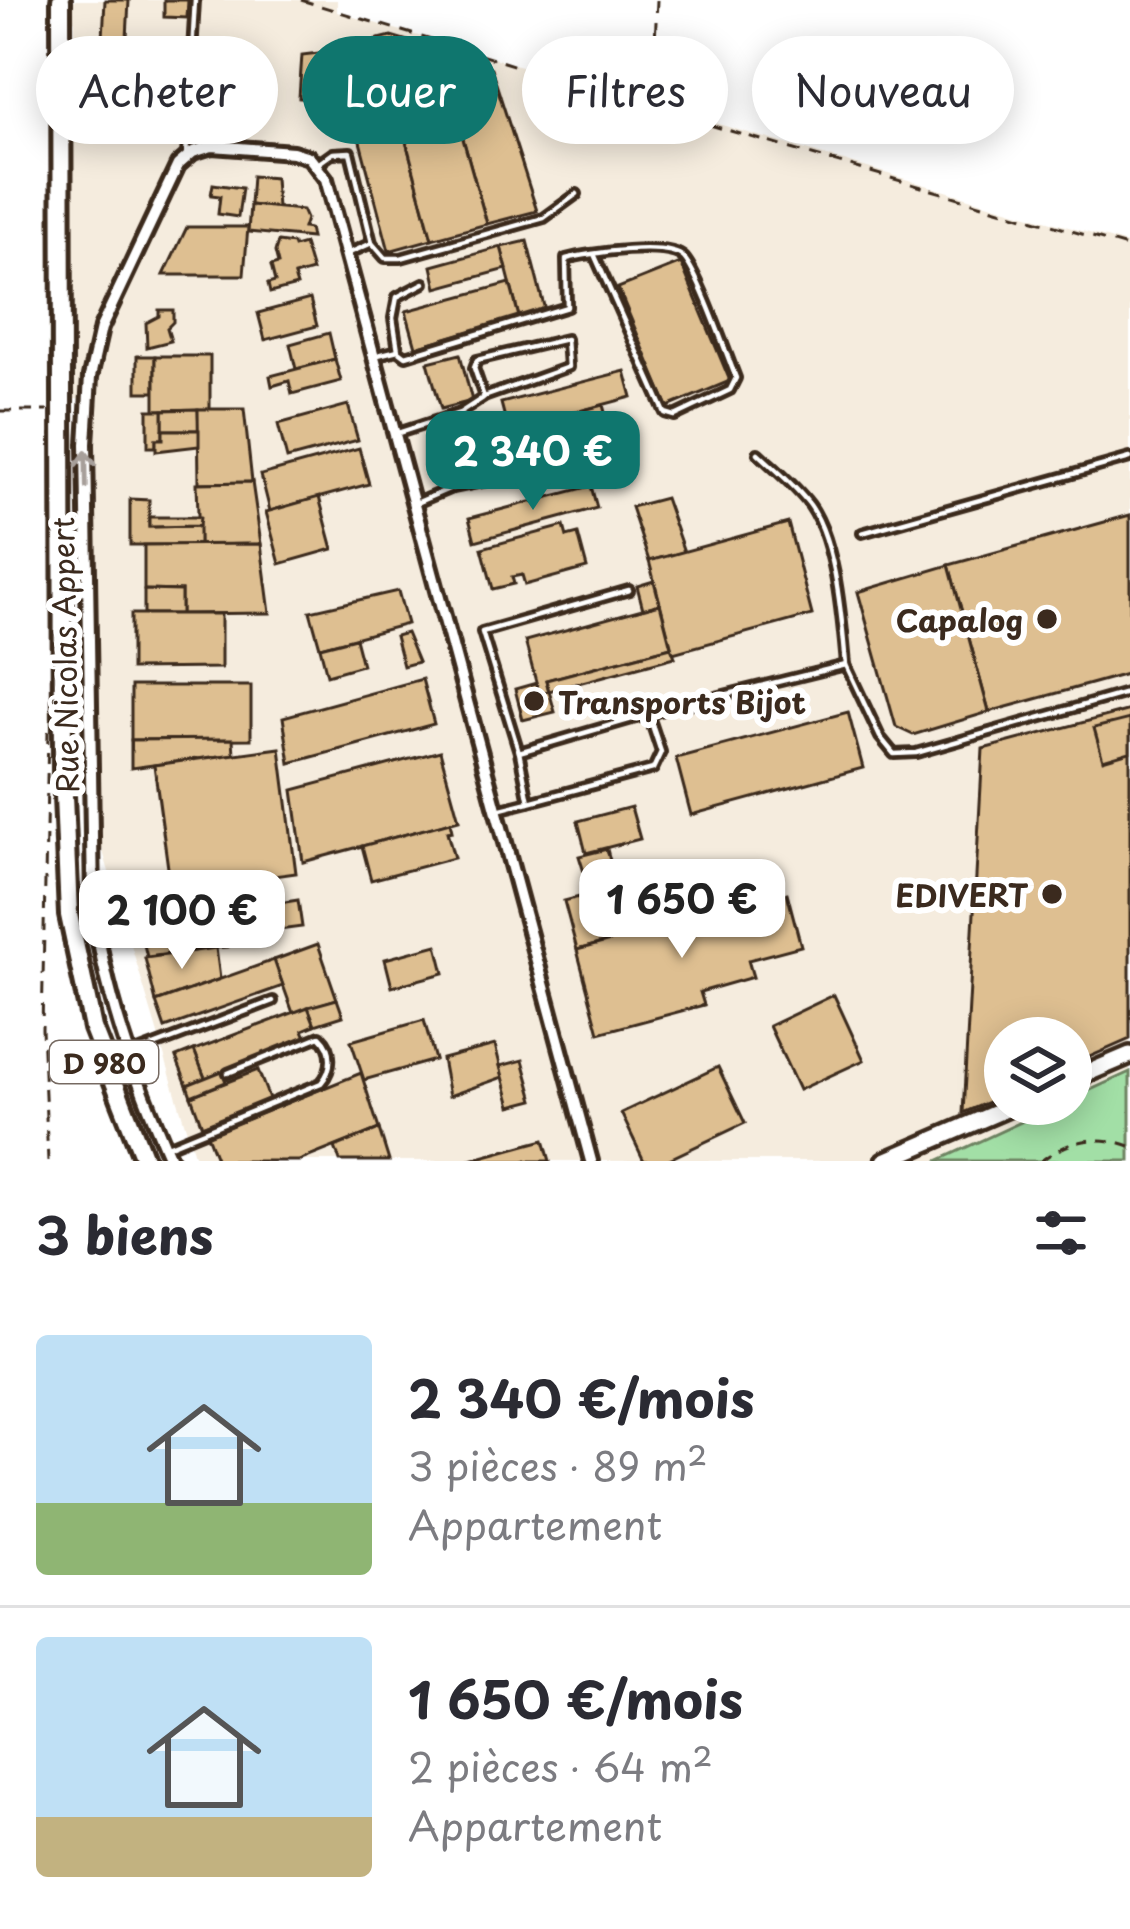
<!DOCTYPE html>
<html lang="fr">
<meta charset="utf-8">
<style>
:root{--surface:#fff;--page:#f7f7f7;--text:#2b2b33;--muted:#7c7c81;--line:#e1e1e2;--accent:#0f766e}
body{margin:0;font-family:"Playpen Sans",sans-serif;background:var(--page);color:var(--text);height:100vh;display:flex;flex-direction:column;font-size:45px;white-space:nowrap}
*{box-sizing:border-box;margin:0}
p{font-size:39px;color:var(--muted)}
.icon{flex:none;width:66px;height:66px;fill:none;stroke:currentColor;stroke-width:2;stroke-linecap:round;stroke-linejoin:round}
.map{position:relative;height:1161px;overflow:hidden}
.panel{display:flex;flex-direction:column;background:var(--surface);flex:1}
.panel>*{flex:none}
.top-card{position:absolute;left:36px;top:36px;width:1059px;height:108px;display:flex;gap:24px}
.controls{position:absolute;left:984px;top:1017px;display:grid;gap:24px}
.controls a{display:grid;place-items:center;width:108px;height:108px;border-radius:50%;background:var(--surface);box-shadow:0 6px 30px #0003;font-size:60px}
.price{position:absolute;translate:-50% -102px;padding:0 27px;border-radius:24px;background:#fff;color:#222;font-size:39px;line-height:78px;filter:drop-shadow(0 3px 6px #0008)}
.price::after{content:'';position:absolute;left:50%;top:72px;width:36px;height:27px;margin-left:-18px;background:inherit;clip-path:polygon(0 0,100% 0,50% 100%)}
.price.current{background:var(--accent);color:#fff}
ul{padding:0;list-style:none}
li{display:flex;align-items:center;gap:36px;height:300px;padding:0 36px}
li+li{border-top:3px solid var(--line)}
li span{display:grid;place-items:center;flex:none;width:336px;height:240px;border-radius:12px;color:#555}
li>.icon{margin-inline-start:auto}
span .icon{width:144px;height:144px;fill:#fffc;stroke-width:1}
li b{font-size:51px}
h2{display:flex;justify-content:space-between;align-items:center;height:144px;padding:0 36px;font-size:51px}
.chip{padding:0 42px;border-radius:54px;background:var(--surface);box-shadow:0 6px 30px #0003;font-size:42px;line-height:108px}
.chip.current{background:var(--accent);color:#fff}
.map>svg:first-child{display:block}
.built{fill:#f5ecde}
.green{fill:#a2dfa6;stroke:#6e8462;stroke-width:3}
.building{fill:#debf91;stroke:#3b2a1e;stroke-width:3}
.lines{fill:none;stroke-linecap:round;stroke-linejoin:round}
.lane-casing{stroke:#3b2a1e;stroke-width:14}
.street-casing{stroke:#3b2a1e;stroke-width:20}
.secondary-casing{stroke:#3b2a1e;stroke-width:24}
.primary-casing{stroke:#3b2a1e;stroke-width:26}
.path{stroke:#3b2a1e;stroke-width:3;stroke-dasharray:12 9;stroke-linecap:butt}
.lane{stroke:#fff;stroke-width:4.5}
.street{stroke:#fff;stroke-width:10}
.secondary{stroke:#fff;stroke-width:15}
.primary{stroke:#fff;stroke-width:16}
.oneway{stroke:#a79f9a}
.poi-dot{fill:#3b2a1e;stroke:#fff;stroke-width:4.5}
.labels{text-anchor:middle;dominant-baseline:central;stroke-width:12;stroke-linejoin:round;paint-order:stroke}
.shield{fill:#fff;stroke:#766a62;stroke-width:3}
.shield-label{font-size:27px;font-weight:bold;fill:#3b2a1e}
.poi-label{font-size:30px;font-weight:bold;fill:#3b2a1e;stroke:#fff;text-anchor:end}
.street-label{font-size:30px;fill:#3b2a1e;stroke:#fff}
</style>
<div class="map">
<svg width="1130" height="1161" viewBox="0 0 1130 1161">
<rect width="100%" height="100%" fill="#fff"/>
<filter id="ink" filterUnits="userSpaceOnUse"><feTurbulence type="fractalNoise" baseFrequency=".00833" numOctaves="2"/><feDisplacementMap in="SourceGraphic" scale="24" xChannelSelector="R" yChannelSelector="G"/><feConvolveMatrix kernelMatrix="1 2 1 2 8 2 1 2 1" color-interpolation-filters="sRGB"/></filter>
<g filter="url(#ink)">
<path class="built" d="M53,0h284v12l793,233v827l-59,27v-61h-66v66h55l-123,57h-741l-98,-326 -2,-435 -25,-1 4,-378z"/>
<path class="green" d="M1130,1072v89h-193l123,-57h11v-5z"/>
<g class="building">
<path d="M105,0h24l-4,77 -24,-1z"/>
<path d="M164,0h24l-1,18 -23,-1z"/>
<path d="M391,36l47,14 13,46 -53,15 -19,-72z"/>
<path d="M379,39l53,200 -43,12 -53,-200z"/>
<path d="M438,50l53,18 46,143 -50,13z"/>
<path d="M336,51l14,52 -51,-5 3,-43z"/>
<path d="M451,96l36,128 -55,15 -34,-128z"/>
<path d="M252,176l23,2 2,30 -27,-3z"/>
<path d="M213,184l29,4 -4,29 -20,-3 2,-18 -9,-1z"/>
<path d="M250,205l52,5 4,9 -3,9 6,1 2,9 -63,-6z"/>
<path d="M187,227h61l-4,48h-80z"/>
<path d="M527,241l18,69 -26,7 -18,-70z"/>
<path d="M278,242l15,2 1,3 10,-3 8,27 -18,5 3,10 -27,7 -2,-9 7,-2 -4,-16 7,-2 -3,-12z"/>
<path d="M501,247l6,22 -70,19 -5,-22z"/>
<path d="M681,263l49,118 -62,26 -50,-119z"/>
<path d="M510,283l9,34 -103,30 -10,-36z"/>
<path d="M310,299l7,27 -52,14 -7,-27z"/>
<path d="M159,310h14v12l-6,6 4,13 -24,6 -1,-24 13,-7z"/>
<path d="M329,333l6,26 -39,10 -6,-25z"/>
<path d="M460,354l12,47 -31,8 -13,-47z"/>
<rect x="137" y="356" width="18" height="36"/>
<path d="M155,356h55v53l-55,1z"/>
<path d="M335,359l6,22 -49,13 -3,-13 -17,5 -2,-10z"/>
<path d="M625,371l7,26 -124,33 -7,-27z"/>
<path d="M348,405l10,35 -71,19 -9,-35z"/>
<path d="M603,405l8,29 -113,30 -7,-30z"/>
<path d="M198,409l1,21h-36v-20z"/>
<path d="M198,409h46l8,73 -53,1z"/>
<path d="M148,410h15v29h-7v8h-8z"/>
<path d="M486,417l5,17 -38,10 -5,-17z"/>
<path d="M163,430h36v16l-43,5v-12h7z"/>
<path d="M359,448l10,36 -99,27 -9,-36z"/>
<path d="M482,449l5,18 -27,7 -5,-17z"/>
<path d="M252,482l9,62 -62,1 -2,-62z"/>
<path d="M591,486l6,22 -122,33 -6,-23z"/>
<path d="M319,497l14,52 -53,15 -14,-52z"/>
<path d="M665,498l19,54 -35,9 -18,-54z"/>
<path d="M130,499l19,1v27l50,-1v19h-69z"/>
<path d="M1130,515v158l-141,39 -40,-147z"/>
<path d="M149,517h51l-1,9 -50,1z"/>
<path d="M788,523l24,92 -139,38 -24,-92z"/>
<path d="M564,526l3,11 11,-3 9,34 -62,17 -3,-10 -10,2 2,7 -21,5 -11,-41z"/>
<path d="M261,544l9,69 -89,1v-23l-37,-1v-45z"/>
<path d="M949,565l40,147 -76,23 -17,-8 -38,-135z"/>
<path d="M654,581l6,23 -17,5 -6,-23z"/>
<path d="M144,590l37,1v23h-37z"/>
<path d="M398,591l9,33 -87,23 -10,-36z"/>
<path d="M660,604l11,43 -125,33 3,11 -10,2 -14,-52z"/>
<path d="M131,614h90v54l-90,1z"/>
<path d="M406,633l12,29 -15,4 -8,-30z"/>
<path d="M355,638l7,27 -35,10 -7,-28z"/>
<path d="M671,647l4,10 -126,34 -3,-11z"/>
<path d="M422,679l12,45 -144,39 -7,-46z"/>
<path d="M536,683l3,10 10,-2 6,21 -32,8 -8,-31z"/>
<path d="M131,686h120v53l-120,1z"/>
<path d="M1130,710v329l-59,26v-27h-66v57l-42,18 20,-364z"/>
<path d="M848,712l15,56 -172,47 -15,-57z"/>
<path d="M1130,719v33l-27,8 -9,-32z"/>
<path d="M233,739l1,15 -103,14v-28z"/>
<path d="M280,748l16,125 -125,17 -17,-125z"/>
<path d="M440,751l19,69 -156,42 -10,-72z"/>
<path d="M631,807l9,32 -54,14 -8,-32z"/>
<path d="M450,822l2,9 -5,1 7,26 -83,22 -9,-34z"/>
<path d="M607,849l4,16 -27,7 -5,-16z"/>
<path d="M708,867l11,45 -18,4 -12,-44z"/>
<path d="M689,872l12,44 -124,34 -13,-49 19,-5 1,4z"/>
<path d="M277,885l2,18 19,-3 4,27 -77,10 2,10 -11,1 -5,-36 -33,4 -3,-18z"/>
<path d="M787,893l14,53 -53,14 5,17 -53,15 4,13 -105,28 -22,-83z"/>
<path d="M211,912l5,36 -69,9 -8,-33z"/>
<path d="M318,944l19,55 -44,14 -19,-53z"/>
<path d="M437,945l7,28 -52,14 -7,-28z"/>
<path d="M216,948l4,31 -64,23 -11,-44z"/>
<path d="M274,960l9,26 -118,42 -9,-26z"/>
<path d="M834,995l30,65 -65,30 -30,-64z"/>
<path d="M337,999l6,17 -28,9 -7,-18z"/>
<path d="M308,1007l7,18 -12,5 3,7 -101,41 -11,-28z"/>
<path d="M424,1020l11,40 -71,20 -13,-39z"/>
<path d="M495,1045l8,32 -54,19 -7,-37z"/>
<path d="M194,1050l11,28 -18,7 -11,-28z"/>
<path d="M523,1060l11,40 -23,6 -11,-40z"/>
<path d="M718,1067l27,56 -80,38h-21l-23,-48z"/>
<path d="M258,1070l12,31 -68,25 -11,-30z"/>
<path d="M222,1071l4,11 -35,14 -4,-11z"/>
<path d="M361,1073l18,56 -80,32h-82l-10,-26z"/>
<path d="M379,1129l10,32h-49l-5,-14z"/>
<path d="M544,1140l6,21h-83l62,-17z"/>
</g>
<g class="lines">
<defs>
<g id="lane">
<path d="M186,157l9,-157"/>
<path d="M319,163l14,-10 17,-1 22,91 -25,11"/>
<path d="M372,243l13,15h16l143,-40 33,-24"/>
<path d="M566,339l2,28 -84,30 -10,-29 3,-8z"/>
<path d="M398,350l-5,-32 4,-21 27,-14"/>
<path d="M374,356l24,-6 8,6 161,-49 -1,-48c22,-6 103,-18 118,-1 15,17 42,95 52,120l-6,12 -55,26 -10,-3 -71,-159"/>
<path d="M395,434l65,-21 23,-15"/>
<path d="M758,453c16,15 34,30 48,47 30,34 36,121 40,165"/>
<path d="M416,503l33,-14 130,-27"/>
<path d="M862,533l268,-75"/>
<path d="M519,752l-37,-120 147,-42"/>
<path d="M529,802l124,-33 8,-17 -12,-36"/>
<path d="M497,810l32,-8 -10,-50 144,-42 183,-45 34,72 14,17 22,-1 214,-61"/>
<path d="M130,1055l143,-54"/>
<path d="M165,1147l156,-64c12,-14 13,-34 -1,-47l-92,37"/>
</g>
<path id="street" d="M171,1161c-36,-83 -68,-170 -78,-260l-7,-457 4,-67 11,-49 77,-163 15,-13 19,-6 81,6 16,5 17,22 265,982"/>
<g id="secondary">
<path d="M1071,1080l59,-25"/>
<path d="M885,1161l132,-57"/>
</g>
<path id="primary" d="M61,0l2,772 6,143 24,113 52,133"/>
</defs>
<use href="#lane" class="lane-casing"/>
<use href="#street" class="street-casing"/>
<use href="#secondary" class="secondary-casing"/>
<use href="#primary" class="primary-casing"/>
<g class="path">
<path d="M301,0l349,107"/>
<path d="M657,0l-5,108 478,140"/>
<path d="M0,411h48"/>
<path d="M48,731l-6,298 6,132"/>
<path d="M1041,1161c27,-21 56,-27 89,-15"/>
</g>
<use href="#lane" class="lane"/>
<use href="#street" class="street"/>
<use href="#secondary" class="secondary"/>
<use href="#primary" class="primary"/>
</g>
<defs><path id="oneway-shaft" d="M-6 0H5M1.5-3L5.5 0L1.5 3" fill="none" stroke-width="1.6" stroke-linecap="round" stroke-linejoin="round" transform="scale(3)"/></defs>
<use class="oneway" href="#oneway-shaft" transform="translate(86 469) rotate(-91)"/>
</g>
<g class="poi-dot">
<circle cx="1047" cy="619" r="12"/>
<circle cx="534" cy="701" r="12"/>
<circle cx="1052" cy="894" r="12"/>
</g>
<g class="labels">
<rect class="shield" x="50" y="1041" width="108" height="42" rx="9"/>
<g class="shield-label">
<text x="104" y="1062">D 980</text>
</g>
<g class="poi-label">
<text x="1023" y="619">Capalog</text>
<text x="558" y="701" text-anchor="start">Transports Bijot</text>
<text x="1028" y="894">EDIVERT</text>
</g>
<g class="street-label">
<text transform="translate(64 655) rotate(-91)">Rue Nicolas Appert</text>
</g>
</g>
</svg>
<div class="controls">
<a><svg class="icon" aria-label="layers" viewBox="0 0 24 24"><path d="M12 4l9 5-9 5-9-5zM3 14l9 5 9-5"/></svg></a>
</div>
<b class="price current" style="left:533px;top:513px">2 340 €</b>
<b class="price" style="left:682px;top:961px">1 650 €</b>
<b class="price" style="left:182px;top:972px">2 100 €</b>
<div class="top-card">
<a class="chip">Acheter</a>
<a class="chip current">Louer</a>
<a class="chip">Filtres</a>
<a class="chip">Nouveau</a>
</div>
</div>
<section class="panel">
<h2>3 biens<svg class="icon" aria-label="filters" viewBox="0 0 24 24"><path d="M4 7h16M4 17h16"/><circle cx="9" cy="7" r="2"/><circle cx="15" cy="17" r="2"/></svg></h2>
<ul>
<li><span style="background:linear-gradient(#bfe0f5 70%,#8fb573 0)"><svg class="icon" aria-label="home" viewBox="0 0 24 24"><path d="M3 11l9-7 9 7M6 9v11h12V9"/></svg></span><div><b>2 340 €/mois</b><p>3 pièces · 89 m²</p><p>Appartement</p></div></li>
<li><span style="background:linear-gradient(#bfe0f5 75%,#c2b280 0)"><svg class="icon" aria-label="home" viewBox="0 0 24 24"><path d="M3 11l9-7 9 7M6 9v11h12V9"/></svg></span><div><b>1 650 €/mois</b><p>2 pièces · 64 m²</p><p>Appartement</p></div></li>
</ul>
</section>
